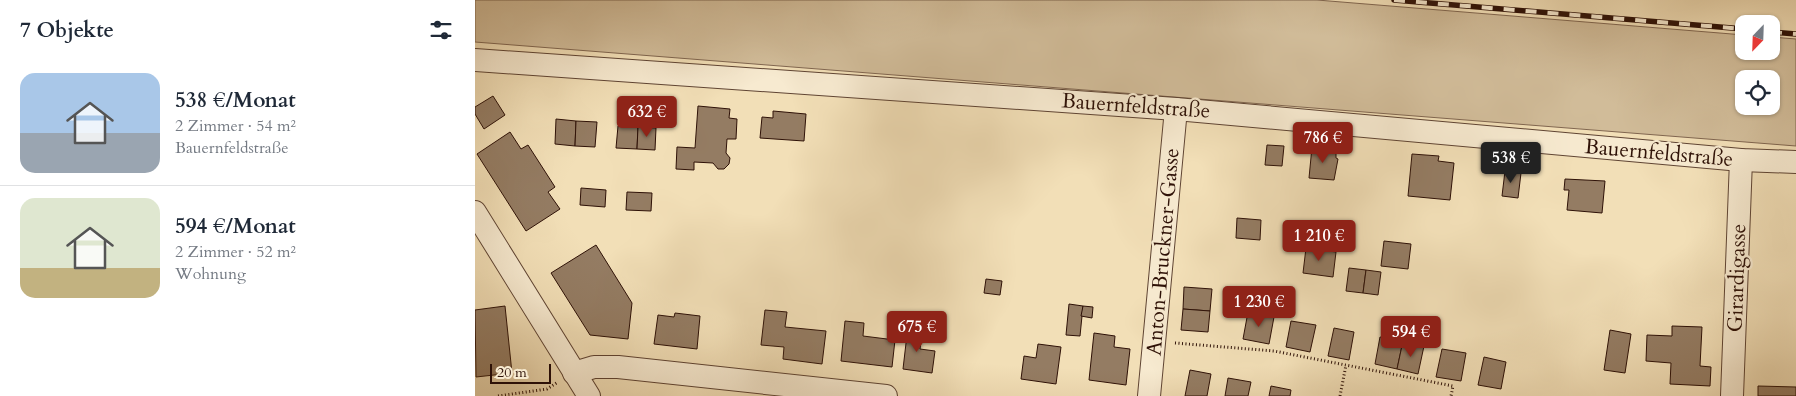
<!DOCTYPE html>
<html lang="de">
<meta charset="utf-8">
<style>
:root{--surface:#fff;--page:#f6f6f7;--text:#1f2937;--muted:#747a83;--line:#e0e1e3;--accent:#8f2418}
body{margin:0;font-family:Cardo,serif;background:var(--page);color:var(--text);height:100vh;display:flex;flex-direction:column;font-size:19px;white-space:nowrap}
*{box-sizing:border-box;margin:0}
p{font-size:16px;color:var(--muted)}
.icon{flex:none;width:28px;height:28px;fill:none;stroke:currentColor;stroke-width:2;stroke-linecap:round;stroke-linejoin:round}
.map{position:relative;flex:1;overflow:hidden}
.details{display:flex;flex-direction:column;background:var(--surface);width:475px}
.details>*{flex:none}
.needle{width:32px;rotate:203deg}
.tools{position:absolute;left:1260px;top:15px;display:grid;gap:10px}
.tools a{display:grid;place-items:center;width:45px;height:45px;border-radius:10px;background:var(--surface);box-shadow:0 1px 4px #0004;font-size:25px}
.scale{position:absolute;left:15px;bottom:12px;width:61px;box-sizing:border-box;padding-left:5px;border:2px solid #2e1107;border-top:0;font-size:14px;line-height:18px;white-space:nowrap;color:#2e1107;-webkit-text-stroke:4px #f7ead0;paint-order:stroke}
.price{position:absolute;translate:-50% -42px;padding:0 11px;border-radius:5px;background:var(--accent);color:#fff;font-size:16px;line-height:32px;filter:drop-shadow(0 1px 2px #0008)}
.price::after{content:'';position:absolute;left:50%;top:30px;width:15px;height:11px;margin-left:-8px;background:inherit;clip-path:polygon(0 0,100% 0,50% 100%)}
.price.active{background:#222;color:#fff}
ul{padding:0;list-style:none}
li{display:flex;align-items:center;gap:15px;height:125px;padding:0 20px}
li+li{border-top:1px solid var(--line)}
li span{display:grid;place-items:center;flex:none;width:140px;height:100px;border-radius:15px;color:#555}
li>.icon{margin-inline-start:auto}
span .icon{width:60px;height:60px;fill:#fffc;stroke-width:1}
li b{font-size:21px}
h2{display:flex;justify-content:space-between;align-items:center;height:60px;padding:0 20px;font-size:21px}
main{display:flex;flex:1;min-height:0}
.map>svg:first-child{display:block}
.green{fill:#d1bc99;stroke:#806650;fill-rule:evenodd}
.building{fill:#947c63;stroke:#2e1107}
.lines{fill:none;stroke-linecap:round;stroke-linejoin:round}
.street-casing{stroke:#5f4433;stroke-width:24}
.path{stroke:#2e1107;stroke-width:3;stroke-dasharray:1 2.5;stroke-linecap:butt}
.street{stroke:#f7ead0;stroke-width:22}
.rail-casing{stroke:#2e1107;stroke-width:5.5}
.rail{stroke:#f7ead0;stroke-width:4;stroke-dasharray:11;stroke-linecap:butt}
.labels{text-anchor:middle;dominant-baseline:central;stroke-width:4.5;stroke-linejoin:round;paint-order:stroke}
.street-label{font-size:21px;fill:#2e1107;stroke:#f7ead0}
</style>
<main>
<section class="details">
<h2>7 Objekte<svg class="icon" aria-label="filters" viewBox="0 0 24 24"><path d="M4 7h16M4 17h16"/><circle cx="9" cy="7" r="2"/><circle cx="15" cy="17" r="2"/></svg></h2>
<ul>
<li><span style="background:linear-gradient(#a9c7e8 60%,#9aa5b1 0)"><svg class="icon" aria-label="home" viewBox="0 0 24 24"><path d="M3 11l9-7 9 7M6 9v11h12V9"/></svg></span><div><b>538 €/Monat</b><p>2 Zimmer · 54 m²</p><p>Bauernfeldstraße</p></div></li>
<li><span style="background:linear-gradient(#dfe7d0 70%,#c2b280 0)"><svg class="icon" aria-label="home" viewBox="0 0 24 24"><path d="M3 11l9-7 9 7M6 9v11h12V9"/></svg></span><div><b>594 €/Monat</b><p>2 Zimmer · 52 m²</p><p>Wohnung</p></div></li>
</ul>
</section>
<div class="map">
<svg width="1321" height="396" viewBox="0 0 1321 396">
<rect width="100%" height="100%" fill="#f2dfb7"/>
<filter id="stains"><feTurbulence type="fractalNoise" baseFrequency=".004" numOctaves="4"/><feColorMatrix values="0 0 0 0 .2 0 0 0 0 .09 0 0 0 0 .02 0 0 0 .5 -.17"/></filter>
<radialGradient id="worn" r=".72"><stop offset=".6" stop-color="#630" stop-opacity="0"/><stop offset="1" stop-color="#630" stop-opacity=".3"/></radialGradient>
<path class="green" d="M0,0h842l427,35v16h27v-14l25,2v107l-1321,-104zM1269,79h27v27h-27z"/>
<g class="building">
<path d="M18,96l12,19 -21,14 -9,-15v-7z"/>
<path d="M223,106l32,3 -1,9 8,1 -1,20h-9l-1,14 4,5 -1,6 -5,5h-6l-5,-6 -19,-1v8l-18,-1 1,-22 18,1z"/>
<path d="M298,111l33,3 -2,27 -44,-3 2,-21 11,1z"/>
<path d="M81,119l20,2 -1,25 -20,-2z"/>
<path d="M101,121l21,1 -2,25 -20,-1z"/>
<path d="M143,126l20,1 -1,22 -21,-1z"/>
<path d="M163,127l18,1 -1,22 -18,-1z"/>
<path d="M35,132l11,17 7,-4 27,42 -7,5 12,17 -34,22 -49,-77z"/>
<path d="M792,145l17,1 -2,20 -17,-1z"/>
<path d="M837,147l24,2v9l2,1 -4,21 -25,-2z"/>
<path d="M937,154l27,2 -1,5 16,2 -4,37 -42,-4z"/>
<path d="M1030,171l16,2 -3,25 -16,-2z"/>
<path d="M1090,179l40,2 -3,32 -35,-3 2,-20h-5z"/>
<path d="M106,188l25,2 -1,17 -25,-2z"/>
<path d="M152,192l25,1 -1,18 -25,-1z"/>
<path d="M762,218l24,2 -1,20 -24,-2z"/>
<path d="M909,241l27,3 -3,25 -27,-3z"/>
<path d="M121,245l36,58 -4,36 -38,-4 -39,-62z"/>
<path d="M831,248l30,4 -3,25 -30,-4z"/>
<path d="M874,268l17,2 -3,23 -17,-2z"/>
<path d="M891,270l15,2 -3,23 -15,-2z"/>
<path d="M511,279l16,2 -2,14 -16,-2z"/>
<path d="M709,287l28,2 -2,22 -27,-2z"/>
<path d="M594,304l14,2 -3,30 -14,-1z"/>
<path d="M30,306l7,67 -36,4 -1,-67z"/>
<path d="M608,306l10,1 -1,11 -11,-2z"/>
<path d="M708,309l27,2 -2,21 -27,-2z"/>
<path d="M290,310l22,2 -2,15 41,4 -4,33 -39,-5 1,-12 -23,-2z"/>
<path d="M773,312l26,5 -5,27 -26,-5z"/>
<path d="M200,313l25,3 -3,33 -43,-5 4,-29 16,2z"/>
<path d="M370,321l19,2 -1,13 32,4 -3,27 -51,-6z"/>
<path d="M816,321l25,4 -6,27 -24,-5z"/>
<path d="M433,326l15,2 -3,21 15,2 -3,22 -29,-4z"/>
<path d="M1197,326l30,1 -2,39 11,1 -1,19 -40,-2 1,-21 -25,-2 1,-26 25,1z"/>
<path d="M859,328l20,4 -5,28 -21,-4z"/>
<path d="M1135,330l21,4 -6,39 -21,-3z"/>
<path d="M619,333l21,3 -1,11 16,2 -4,36 -37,-5z"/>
<path d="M905,337l23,4 -6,28 -22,-5z"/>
<path d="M928,341l21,5 -6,28 -21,-5z"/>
<path d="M563,344l23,3 -5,37 -35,-5 3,-23 12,2z"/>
<path d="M967,349l24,4 -5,28 -25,-4z"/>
<path d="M1009,357l22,5 -5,27 -23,-4z"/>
<path d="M715,370l21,4 -4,22h-22z"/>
<path d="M753,378l23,4 -3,14h-23z"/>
<path d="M796,386l20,4 -1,6h-21z"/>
<path d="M1283,386l38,1v9h-38z"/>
</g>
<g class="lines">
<defs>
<g id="street">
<path d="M0,60l701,49 565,51 55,2"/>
<path d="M0,212l114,184"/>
<path d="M99,373l20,-6h24l268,29"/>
<path d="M674,396l27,-287"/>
<path d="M1257,396l9,-236"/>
</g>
</defs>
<use href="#street" class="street-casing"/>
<g class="path">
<path d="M700,343l99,8 179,35 -2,10"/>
<path d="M23,396l49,-7 11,-7"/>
<path d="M865,396l6,-31"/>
</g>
<use href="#street" class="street"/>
<defs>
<g id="rail">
<path d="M919,0l350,29"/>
<path d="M1296,32l25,2"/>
</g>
</defs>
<use href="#rail" class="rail-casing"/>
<use href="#rail" class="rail"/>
</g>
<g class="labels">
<g class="street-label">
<text transform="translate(661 106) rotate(4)">Bauernfeldstraße</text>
<text transform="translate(1184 153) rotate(5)">Bauernfeldstraße</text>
<text transform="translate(688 252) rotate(-85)">Anton-Bruckner-Gasse</text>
<text transform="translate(1262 278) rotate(-88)">Girardigasse</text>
</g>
</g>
<rect width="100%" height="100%" filter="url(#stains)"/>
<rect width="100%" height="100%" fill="url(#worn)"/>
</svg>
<div class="tools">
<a><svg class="needle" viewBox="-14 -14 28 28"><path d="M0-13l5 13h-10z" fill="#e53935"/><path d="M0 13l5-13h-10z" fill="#747a83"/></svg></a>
<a><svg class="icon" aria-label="locate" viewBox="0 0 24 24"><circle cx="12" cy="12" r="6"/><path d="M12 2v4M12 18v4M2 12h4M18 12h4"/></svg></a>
</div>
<div class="scale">20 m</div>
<b class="price" style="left:172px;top:138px">632 €</b>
<b class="price" style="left:848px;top:164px">786 €</b>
<b class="price active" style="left:1036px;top:184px">538 €</b>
<b class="price" style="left:844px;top:262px">1 210 €</b>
<b class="price" style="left:784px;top:328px">1 230 €</b>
<b class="price" style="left:442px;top:353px">675 €</b>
<b class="price" style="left:936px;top:358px">594 €</b>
</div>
</main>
